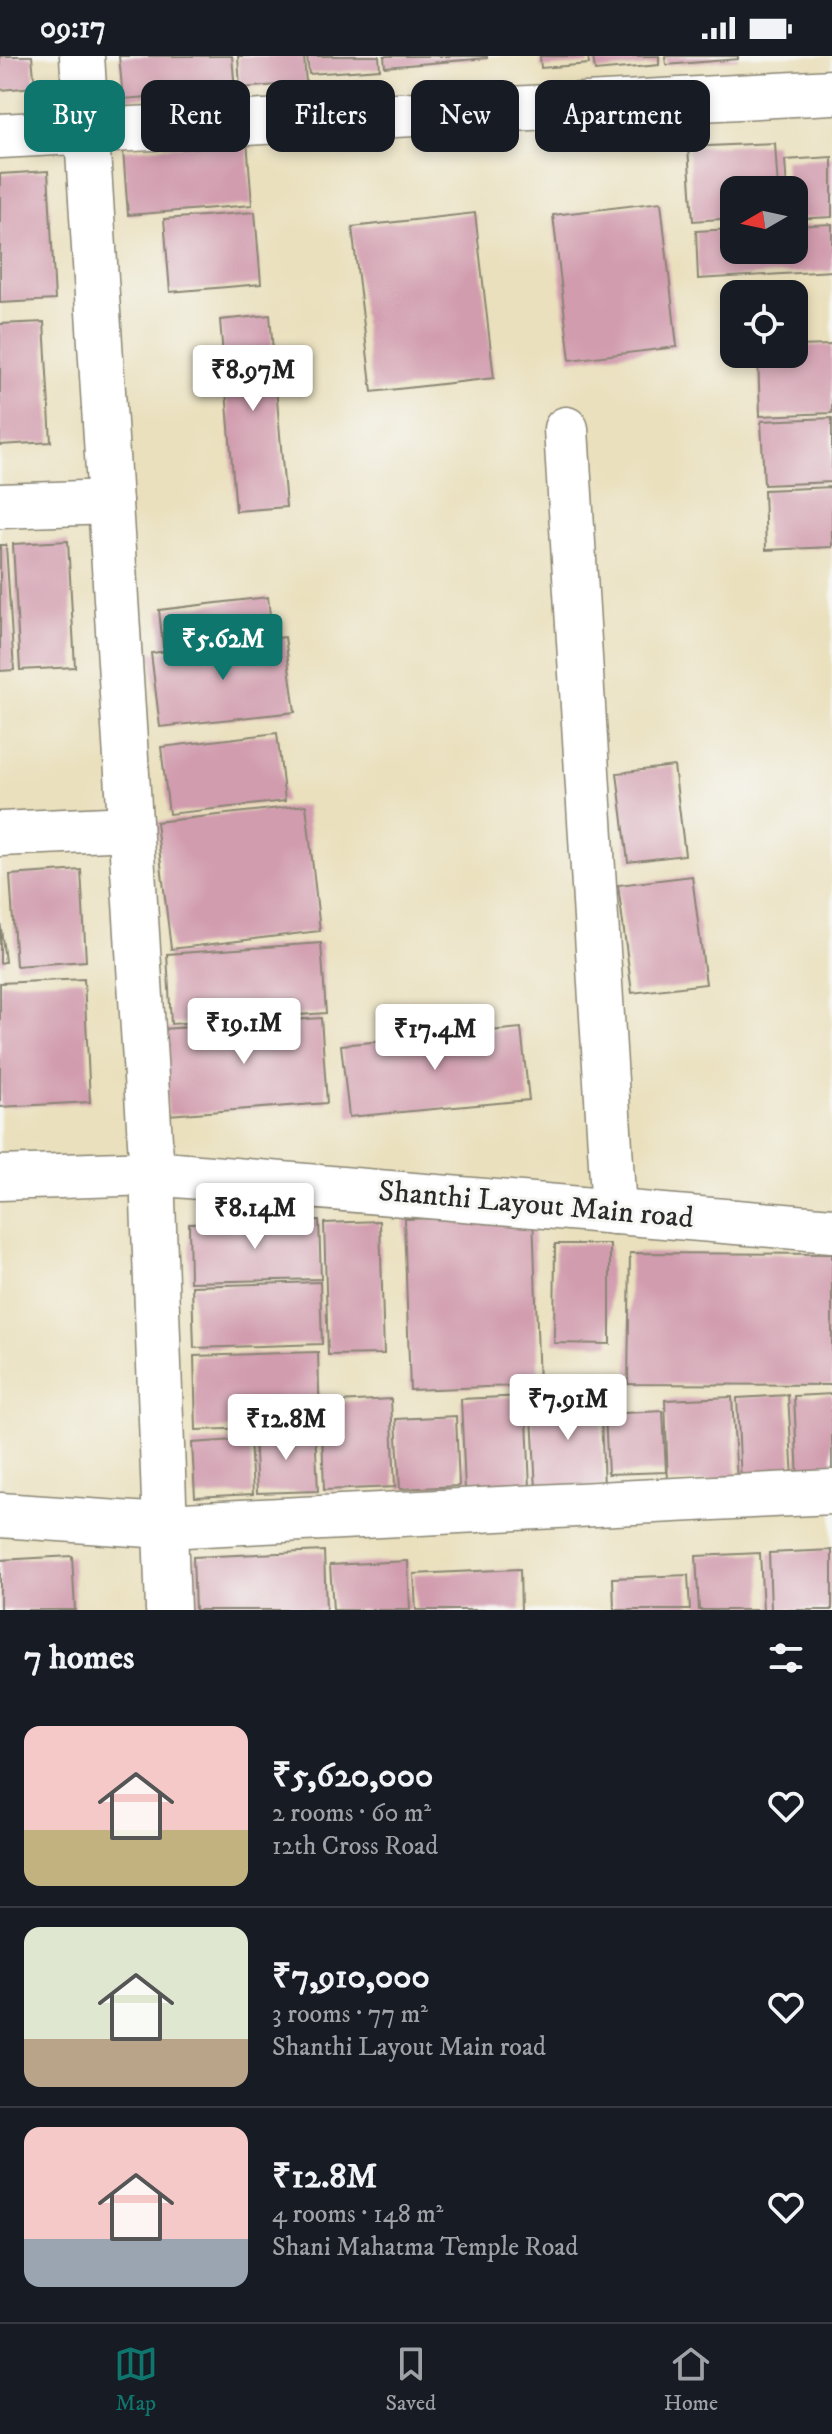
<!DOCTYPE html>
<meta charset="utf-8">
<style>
:root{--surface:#171b24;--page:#20242c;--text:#f1f3f6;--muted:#9ea1a6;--line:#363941;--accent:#0f766e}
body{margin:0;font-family:"IM FELL DW Pica",serif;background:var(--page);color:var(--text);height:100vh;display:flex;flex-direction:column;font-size:30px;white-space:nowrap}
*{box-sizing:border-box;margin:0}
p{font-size:26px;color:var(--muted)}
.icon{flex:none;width:44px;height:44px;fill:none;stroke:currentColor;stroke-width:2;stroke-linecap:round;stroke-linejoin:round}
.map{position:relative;height:1554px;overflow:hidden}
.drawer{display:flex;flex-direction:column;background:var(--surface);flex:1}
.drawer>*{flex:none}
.top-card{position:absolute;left:24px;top:24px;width:784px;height:72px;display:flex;gap:16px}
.needle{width:52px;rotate:261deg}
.fabs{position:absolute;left:720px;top:120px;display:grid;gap:16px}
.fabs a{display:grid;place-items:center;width:88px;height:88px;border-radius:16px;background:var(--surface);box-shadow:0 4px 12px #0003;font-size:40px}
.price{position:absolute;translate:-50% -68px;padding:0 18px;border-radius:8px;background:#fff;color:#222;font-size:26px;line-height:52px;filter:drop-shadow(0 2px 4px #0008)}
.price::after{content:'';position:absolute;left:50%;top:48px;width:24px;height:18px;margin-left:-12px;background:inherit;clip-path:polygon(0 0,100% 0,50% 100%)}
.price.current{background:var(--accent);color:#fff}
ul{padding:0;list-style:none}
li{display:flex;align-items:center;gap:24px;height:200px;padding:0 24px}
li+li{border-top:2px solid var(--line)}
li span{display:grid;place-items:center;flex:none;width:224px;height:160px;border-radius:16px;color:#555}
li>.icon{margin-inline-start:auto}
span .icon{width:96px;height:96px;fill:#fffc;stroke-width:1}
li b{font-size:34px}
h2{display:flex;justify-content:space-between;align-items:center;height:96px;padding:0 24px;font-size:34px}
.pill{padding:0 28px;border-radius:16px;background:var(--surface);box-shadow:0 4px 12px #0003;font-size:28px;line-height:72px}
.pill.current{background:var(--accent);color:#fff}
.status{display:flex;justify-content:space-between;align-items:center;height:56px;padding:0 40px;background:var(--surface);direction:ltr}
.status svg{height:22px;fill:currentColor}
.menu{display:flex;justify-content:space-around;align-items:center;height:112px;border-top:2px solid var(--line);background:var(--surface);font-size:22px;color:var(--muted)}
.menu a{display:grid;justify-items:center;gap:4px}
.menu .current{color:var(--accent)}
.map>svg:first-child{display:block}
.building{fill:#d19cae}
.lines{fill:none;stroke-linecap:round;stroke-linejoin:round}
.street-casing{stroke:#8a8674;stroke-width:47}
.secondary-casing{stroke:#8a8674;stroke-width:47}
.street{stroke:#fff;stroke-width:44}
.secondary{stroke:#fff;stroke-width:44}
.labels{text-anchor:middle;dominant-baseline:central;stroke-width:6;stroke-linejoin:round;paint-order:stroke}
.street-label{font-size:30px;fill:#2b2b2b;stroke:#f6f6f2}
</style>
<div class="status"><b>09:17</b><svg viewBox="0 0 49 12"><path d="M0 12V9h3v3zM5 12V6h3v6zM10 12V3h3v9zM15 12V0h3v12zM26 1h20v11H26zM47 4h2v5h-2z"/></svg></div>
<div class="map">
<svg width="832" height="1554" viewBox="0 0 832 1554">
<rect width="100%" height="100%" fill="#f6f6f2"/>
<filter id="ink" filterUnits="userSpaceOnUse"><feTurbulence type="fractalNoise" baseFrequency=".0125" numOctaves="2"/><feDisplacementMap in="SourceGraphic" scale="16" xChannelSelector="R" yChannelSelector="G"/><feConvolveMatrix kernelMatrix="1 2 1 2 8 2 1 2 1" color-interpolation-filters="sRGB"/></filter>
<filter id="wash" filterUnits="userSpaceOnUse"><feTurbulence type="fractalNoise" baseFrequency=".006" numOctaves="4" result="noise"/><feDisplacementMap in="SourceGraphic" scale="32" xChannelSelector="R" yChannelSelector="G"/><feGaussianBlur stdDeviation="1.8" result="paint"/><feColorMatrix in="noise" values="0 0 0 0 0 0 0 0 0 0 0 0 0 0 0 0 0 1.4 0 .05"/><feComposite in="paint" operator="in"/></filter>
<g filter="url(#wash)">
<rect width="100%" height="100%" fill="#eae0bd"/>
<g id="blocks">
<g class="building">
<path d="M0,0h32l3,31 -35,3z"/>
<path d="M119,0h113l3,34 -112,9z"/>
<path d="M238,0h66l2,27 -66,5z"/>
<path d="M307,0h72l1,13 -71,5z"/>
<path d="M384,0h103v2l-102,9z"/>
<path d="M540,0h48l1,8 -48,4z"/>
<path d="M593,0h66v9l-64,6z"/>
<path d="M665,0h73v3l-72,6z"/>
<path d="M247,84l5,65 -124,10 -5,-65z"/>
<path d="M775,87l3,47h-44v28l-41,3 -5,-74z"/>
<path d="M832,101v60l-38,2v-29h-7l-2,-30z"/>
<path d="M48,115l7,129 -55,3v-129z"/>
<path d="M661,146l16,145 -107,13 -17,-145z"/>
<path d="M255,156l6,72 -91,8 -6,-73z"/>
<path d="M475,157l19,165 -122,14 -20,-165z"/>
<path d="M832,168v47l-134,8 -2,-48 38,-2v21h60v-24z"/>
<path d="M270,259l16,192 -50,4 -16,-191z"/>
<path d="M44,266l7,120 -51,3v-121z"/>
<path d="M832,289v68l-72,3 -2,-62h36v-8z"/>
<path d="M832,362v64l-68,3 -3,-64z"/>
<path d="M832,431v60l-66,3 -2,-60z"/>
<path d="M68,485l7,126 -55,3 -7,-126z"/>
<path d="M0,489h6l8,125 -14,1z"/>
<path d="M268,541l4,37 -109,13 -4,-37z"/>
<path d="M285,581l10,75 -135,15 -9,-74z"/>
<path d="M277,677l8,68 -116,13 -8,-67z"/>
<path d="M674,710l11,89 -57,7 -11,-89z"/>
<path d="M306,749l14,126 -149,18 -15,-127z"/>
<path d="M81,814l5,91 -70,5 -6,-91z"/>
<path d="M692,820l14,108 -74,9 -14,-108z"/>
<path d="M0,864l5,42 -5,1z"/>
<path d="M321,887l5,70 -155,11 -4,-70z"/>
<path d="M84,923l6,123 -90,5v-124z"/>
<path d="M321,962l6,85 -159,12 -6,-86z"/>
<path d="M521,972l8,72 -180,17 -8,-72z"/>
<path d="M533,1159l6,170 -129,5 -6,-171z"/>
<path d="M319,1164l2,59 -131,3 -1,-59z"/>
<path d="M380,1165l4,133 -56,1 -4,-132z"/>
<path d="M555,1188h55v100l-56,-1z"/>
<path d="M630,1197l202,1v131l-204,-1z"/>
<path d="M320,1226l2,62 -128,4 -2,-62z"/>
<path d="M318,1296l2,74 -124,4 -2,-74z"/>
<path d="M832,1338v84l-34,2 -4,-84z"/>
<path d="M788,1339l5,85 -52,2 -4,-84z"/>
<path d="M526,1340l4,92 -65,2 -4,-91z"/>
<path d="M600,1340l4,90 -68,3 -5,-90z"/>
<path d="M732,1341l5,83 -69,3 -3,-83z"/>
<path d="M391,1343l4,88 -71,3 -3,-87z"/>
<path d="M663,1355l3,61 -58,2 -3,-60z"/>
<path d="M456,1360l3,70 -59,3 -4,-70z"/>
<path d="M315,1375l3,60 -61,2 -3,-60z"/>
<path d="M250,1383l3,55 -58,3 -3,-54z"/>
<path d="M832,1494v60h-61l-2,-57z"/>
<path d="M324,1495l2,59h-131l-2,-53z"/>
<path d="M760,1497l3,57h-64l-3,-54z"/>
<path d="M72,1500l3,54h-75v-50z"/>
<path d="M408,1505l2,49h-77l-3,-45z"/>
<path d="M520,1513l1,41h-105l-2,-36z"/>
<path d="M688,1519l2,35h-76l-1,-32z"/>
</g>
</g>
</g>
<g filter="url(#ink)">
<use href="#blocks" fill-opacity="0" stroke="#8a8674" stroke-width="2"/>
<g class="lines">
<defs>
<g id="street">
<path d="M82,0l70,1117 16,437"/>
<path d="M0,80l832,-44"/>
<path d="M566,373l48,783"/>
<path d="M0,450l110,-4"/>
<path d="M0,778l130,-6"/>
<path d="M0,1459l164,11 668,-34"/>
</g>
<path id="secondary" d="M0,1122l152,-5 680,57"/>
</defs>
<use href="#street" class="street-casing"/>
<use href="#secondary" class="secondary-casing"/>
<use href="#street" class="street"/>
<use href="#secondary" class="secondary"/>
</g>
</g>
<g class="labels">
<g class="street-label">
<text transform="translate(536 1149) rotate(5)">Shanthi Layout Main road</text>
</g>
</g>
</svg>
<div class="fabs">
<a><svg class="needle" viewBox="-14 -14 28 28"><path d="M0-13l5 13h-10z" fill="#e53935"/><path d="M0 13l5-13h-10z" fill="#9ea1a6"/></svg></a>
<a><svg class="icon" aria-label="locate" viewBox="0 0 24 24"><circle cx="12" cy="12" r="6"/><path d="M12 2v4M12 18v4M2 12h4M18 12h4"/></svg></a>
</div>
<b class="price" style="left:253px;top:357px">₹8.97M</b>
<b class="price current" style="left:223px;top:626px">₹5.62M</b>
<b class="price" style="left:244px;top:1010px">₹19.1M</b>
<b class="price" style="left:435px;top:1016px">₹17.4M</b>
<b class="price" style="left:255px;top:1195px">₹8.14M</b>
<b class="price" style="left:568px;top:1386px">₹7.91M</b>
<b class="price" style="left:286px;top:1406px">₹12.8M</b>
<div class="top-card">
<a class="pill current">Buy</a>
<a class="pill">Rent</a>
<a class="pill">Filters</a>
<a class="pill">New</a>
<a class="pill">Apartment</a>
</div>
</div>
<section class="drawer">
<h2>7 homes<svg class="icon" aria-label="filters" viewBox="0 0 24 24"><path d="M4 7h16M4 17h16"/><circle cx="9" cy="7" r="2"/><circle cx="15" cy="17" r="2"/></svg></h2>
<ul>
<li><span style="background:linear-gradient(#f6c9c9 65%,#c2b280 0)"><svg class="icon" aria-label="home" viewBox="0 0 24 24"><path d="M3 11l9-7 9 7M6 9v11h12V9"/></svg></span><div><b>₹5,620,000</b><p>2 rooms · 60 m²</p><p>12th Cross Road</p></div><svg class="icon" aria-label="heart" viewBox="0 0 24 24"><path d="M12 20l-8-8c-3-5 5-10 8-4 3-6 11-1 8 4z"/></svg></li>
<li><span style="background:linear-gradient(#dfe7d0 70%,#b9a48a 0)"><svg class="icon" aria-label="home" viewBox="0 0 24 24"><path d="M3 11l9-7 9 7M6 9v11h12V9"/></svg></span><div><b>₹7,910,000</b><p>3 rooms · 77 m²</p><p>Shanthi Layout Main road</p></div><svg class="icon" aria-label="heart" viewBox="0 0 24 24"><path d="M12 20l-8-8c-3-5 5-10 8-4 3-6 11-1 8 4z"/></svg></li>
<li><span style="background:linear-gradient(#f6c9c9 70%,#9aa5b1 0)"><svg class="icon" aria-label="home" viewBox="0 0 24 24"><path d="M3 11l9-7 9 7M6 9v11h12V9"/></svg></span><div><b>₹12.8M</b><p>4 rooms · 148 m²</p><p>Shani Mahatma Temple Road</p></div><svg class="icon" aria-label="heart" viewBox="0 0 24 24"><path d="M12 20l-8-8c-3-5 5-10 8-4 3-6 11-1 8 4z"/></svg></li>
</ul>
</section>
<nav class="menu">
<a class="current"><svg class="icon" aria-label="map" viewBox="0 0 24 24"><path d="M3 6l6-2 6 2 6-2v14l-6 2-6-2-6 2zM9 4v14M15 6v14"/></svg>Map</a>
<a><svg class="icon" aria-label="saved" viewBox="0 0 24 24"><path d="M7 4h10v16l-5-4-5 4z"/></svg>Saved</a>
<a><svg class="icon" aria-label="home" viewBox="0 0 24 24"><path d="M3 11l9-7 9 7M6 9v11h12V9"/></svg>Home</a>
</nav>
